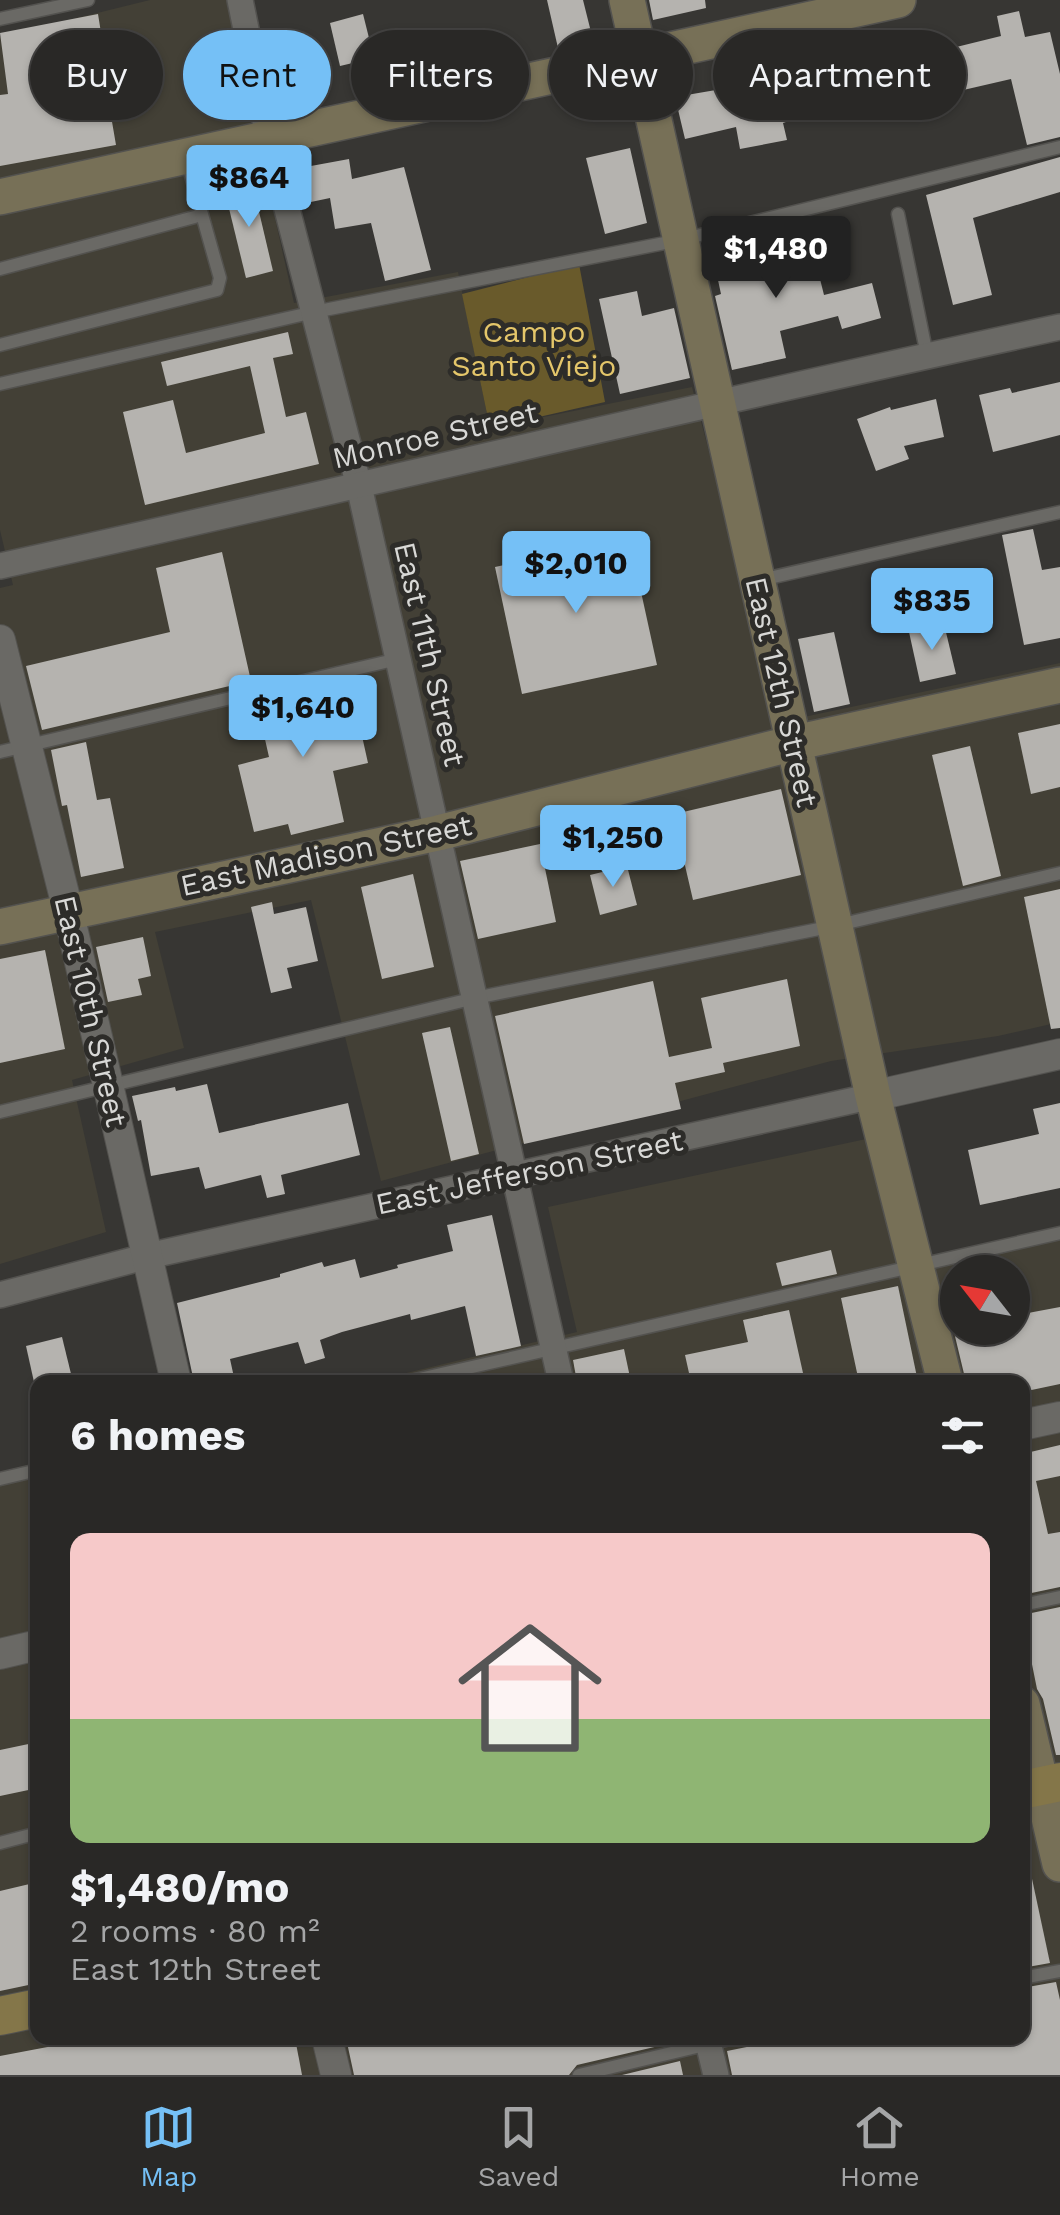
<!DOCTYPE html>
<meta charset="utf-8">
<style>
:root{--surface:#292826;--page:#353432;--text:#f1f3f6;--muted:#a5a6a7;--line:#454443;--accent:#75c0f6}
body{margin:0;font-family:"Work Sans",sans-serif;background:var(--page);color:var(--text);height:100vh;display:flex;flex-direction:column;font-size:38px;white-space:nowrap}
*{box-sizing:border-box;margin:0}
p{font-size:32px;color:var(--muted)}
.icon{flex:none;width:55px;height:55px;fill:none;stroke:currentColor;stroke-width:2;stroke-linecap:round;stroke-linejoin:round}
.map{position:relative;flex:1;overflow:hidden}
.drawer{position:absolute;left:30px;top:1375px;width:1000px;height:670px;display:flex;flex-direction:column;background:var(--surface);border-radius:20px;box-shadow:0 2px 8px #0004,0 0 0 2px var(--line)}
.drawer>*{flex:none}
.hud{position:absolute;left:30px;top:30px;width:1000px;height:90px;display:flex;gap:20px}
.needle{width:65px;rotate:301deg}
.buttons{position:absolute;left:940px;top:1255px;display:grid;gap:20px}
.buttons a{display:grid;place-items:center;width:90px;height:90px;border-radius:50%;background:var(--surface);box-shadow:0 2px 8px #0004,0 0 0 2px var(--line);font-size:50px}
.price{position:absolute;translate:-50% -85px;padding:0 22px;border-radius:10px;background:var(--accent);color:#111;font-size:32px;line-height:65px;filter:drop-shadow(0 2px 5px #0008)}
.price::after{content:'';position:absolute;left:50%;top:60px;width:30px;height:22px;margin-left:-15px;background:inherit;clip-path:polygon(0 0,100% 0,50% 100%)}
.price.on{background:#222;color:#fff}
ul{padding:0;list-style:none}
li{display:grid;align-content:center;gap:20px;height:530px;padding:0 40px}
li span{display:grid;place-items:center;height:310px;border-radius:20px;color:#555}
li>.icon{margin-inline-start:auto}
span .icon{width:180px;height:180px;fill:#fffc;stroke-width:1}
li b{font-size:42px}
h2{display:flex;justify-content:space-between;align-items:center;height:120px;padding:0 40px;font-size:42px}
.chip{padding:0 35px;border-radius:45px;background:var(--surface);box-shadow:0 2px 8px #0004,0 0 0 2px var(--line);font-size:35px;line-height:90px}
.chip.on{background:var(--accent);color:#111}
.tab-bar{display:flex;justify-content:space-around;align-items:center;height:140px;border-top:2px solid var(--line);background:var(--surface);font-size:28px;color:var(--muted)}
.tab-bar a{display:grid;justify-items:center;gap:5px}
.tab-bar .on{color:var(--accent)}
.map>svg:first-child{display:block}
.built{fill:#434036;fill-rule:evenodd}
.green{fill:#695a2b}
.building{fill:#b5b3af}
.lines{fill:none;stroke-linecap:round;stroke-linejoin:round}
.service-casing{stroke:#53524f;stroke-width:15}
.minor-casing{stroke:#53524f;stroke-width:28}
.tertiary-casing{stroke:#53524f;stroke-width:32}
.secondary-casing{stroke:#53524f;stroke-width:38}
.primary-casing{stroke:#53524f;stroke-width:40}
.service{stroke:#6a6965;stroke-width:12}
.minor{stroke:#6a6965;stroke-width:25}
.tertiary{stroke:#6a6965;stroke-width:30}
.secondary{stroke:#777057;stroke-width:35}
.primary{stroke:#847649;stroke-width:38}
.labels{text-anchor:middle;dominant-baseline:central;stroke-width:10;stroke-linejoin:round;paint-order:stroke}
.park-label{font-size:30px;fill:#e4c66a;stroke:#2d2c29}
.street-label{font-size:30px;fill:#d8d8d6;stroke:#2d2c29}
</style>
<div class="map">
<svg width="1060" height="2075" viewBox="0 0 1060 2075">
<rect width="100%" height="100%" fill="#373633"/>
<g class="built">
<path d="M150,0h76l68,303 164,-31 32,156 202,-41 88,335 280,-59v359l-62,14 -167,25 -450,120 -70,-281 -156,32 29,116 -112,32 34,152 -106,32v-676l13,-3 -13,-55v-493z"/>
<path d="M899,1132l28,129 133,-29v843h-1060v-603l37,-9 1,575h984v-656h-653l208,-50 -29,-125zM958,1272h54v56h-54z"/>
</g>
<path class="green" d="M579,264l26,138 -115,26 -28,-134z"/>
<g class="building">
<path d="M547,0h36l10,40 -35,8z"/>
<path d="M649,0h56l1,8 -53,12z"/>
<path d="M1019,11l6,26 25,-5 10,42v63l-33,8 -16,-66 -52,12v-3l-54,17 -4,-12 -53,18 -3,-9 -62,21 4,17 -47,9 -4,-22 -51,12 -10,-42 100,-17v4l49,-17 3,8 53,-18 3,8 52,-16 1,3 65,-16 -4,-20z"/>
<path d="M98,14l8,50 18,-3 7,45 -21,4 6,35 -116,21v-71l8,-1 -8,-61z"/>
<path d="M363,14l11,44 -34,8 -10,-43z"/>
<path d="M630,148l17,75 -42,11 -19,-76z"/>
<path d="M1060,157v35l-87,26 19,77 -39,10 -27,-110z"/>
<path d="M349,159l3,20 52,-12 27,103 -46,11 -14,-58 -36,6 -5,-31 -24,5 -6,-35z"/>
<path d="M252,182l21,89 -27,7 -22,-90z"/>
<path d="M758,232l9,39 48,-12 9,36 48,-12 9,35 -39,11 -4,-13 -58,15 6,27 -54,12 -17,-74 6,-2 -11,-51z"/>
<path d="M637,291l5,25 32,-8 16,70 -70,16 -21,-95z"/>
<path d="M288,332l5,22 -20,4 13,59 20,-5 13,52 -174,41 -22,-93 50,-12 13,53 79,-20 -15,-67 -83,20 -6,-24z"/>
<path d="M1060,382v53l-67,17 -14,-57 31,-7 2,5z"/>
<path d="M936,399l8,38 -40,9 5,13 -33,12 -19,-52 33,-12 1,3z"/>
<path d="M1033,529l9,41 18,-3v71l-36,7 -22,-110z"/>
<path d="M629,537l28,128 -135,29 -27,-127z"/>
<path d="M222,552l29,129 -209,49 -16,-64 144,-34 -14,-64z"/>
<path d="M944,624l12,50 -36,8 -11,-50z"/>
<path d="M834,632l16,72 -36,8 -16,-73z"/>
<path d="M350,682l18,81 -35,8 11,51 -53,13 -3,-11 -34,8 -16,-67 31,-8 -12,-53z"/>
<path d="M1060,724v63l-29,7 -13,-61z"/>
<path d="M86,742l11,58 13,-2 14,70 -43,9 -14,-72 -5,1 -11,-56z"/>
<path d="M970,746l31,130 -38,10 -31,-131z"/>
<path d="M781,789l20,86 -108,25 -13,-56 -45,11 -7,-30z"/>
<path d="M540,844l16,78 -78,17 -18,-78z"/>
<path d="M627,866l10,39 -37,10 -10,-40z"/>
<path d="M413,874l21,93 -52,12 -21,-92z"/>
<path d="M1060,889v139l-9,1 -27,-132z"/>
<path d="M272,902l2,12 32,-7 12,54 -31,7 5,20 -21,5 -20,-86z"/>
<path d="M143,937l8,39 -13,3 4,16 -34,7 -12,-55z"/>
<path d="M45,950l20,99 -65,14v-104z"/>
<path d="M787,979l13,67 -77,17 2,9 -50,11 6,26 -157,35 -29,-128 158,-35 16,76 43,-9 -11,-50z"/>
<path d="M450,1027l29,127 -28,7 -29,-128z"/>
<path d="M207,1084l12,49 129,-30 12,52 -79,20 4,19 -18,4 -6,-23 -56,14 -6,-22 -48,9 -10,-56 -3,1 -6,-25 43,-9 1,4z"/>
<path d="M1060,1103v85l-80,17 -12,-55 71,-16 -6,-25z"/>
<path d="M492,1215l29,131 -45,10 -11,-50 -54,14 -1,-6 -68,18 -22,8 5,18 -20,6 -7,-22 -68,17 5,23h-41l-17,-79 103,-26v-3l42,-12 2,5 31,-8 5,19 38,-10 -1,-3 56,-14 -6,-26z"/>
<path d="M831,1250l6,24 -55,12 -6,-23z"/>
<path d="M898,1286l20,96h-59l-18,-84z"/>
<path d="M1060,1307v77l-38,8v-10h-56l-13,-54h59v-12z"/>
<path d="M789,1310l16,72h-114l-6,-27 63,-13 -5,-22z"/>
<path d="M62,1337l11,45h-39l-8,-36z"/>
<path d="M624,1349l7,33h-54l-4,-22z"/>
<path d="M1060,1445v31l-24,5 12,53 12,-2v55l-38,8v-141z"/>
<path d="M1060,1607v148h-4l-13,-56 -6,-10 -15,-74z"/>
<path d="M38,1742v46l-38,8v-46z"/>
<path d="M1031,1874l19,89 -28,5v-93z"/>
<path d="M38,1882v101l-38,8v-100z"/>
<path d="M1056,1982l4,18v75h-328l-5,-24 65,-13h230v-50z"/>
<path d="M95,2038h200l7,37h-302v-19z"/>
<path d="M346,2038h329l1,4 -99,23 -8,10h-215z"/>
<path d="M680,2061l3,14h-61z"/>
</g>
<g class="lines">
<defs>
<g id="service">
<path d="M0,19l88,-19"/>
<path d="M898,214l29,141"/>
<path d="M0,269l202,-54"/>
<path d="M0,345l217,-55 3,-12 -34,-120"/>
<path d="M0,384l314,-72 366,-72 380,-93"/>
<path d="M760,580l300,-68"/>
<path d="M0,752l398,-93"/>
<path d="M0,1112l475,-114 359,-72 226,-53"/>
<path d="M406,1382l654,-149"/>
<path d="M0,1479l38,-9"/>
<path d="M1022,1605l38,-8"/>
<path d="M0,1843l38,-10"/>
<path d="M1022,1978l38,-7"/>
<path d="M579,2075l155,-37"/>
</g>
<g id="minor">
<path d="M240,0l28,136 91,350 202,896"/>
<path d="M0,566c354,-78 706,-163 1060,-239"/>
<path d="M0,1295l148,-39 725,-160"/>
<path d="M707,2038l9,37"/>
</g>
<g id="tertiary">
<path d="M0,640l68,270 108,472"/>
<path d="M873,1096l187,-42"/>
<path d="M1022,1425l38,-8"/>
<path d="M0,1654l38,-9"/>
<path d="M327,2038l9,37"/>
</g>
<g id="secondary">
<path d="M627,0l246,1096 72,286"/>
<path d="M0,197l898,-197"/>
<path d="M0,927l438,-94 356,-90 266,-58"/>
<path d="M1022,1704l38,160"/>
</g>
<g id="primary">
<path d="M1022,1790l38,-8"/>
<path d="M0,2016l38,-8"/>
</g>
</defs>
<use href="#service" class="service-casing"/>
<use href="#minor" class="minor-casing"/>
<use href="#tertiary" class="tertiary-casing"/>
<use href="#secondary" class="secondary-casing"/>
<use href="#primary" class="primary-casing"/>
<use href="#service" class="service"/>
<use href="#minor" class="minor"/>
<use href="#tertiary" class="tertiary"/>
<use href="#secondary" class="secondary"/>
<use href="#primary" class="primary"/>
</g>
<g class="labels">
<g class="park-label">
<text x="534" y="331">Campo<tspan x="534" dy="34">Santo Viejo</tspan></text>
</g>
<g class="street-label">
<text transform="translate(435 435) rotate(-13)">Monroe Street</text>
<text transform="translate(430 654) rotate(77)">East 11th Street</text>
<text transform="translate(782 692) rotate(77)">East 12th Street</text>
<text transform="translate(326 855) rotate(-12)">East Madison Street</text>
<text transform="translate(91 1011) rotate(77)">East 10th Street</text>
<text transform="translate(529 1172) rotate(-12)">East Jefferson Street</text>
</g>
</g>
</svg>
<div class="buttons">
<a><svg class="needle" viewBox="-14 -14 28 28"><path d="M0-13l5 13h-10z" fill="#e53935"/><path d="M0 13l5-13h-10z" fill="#a5a6a7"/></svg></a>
</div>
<b class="price" style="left:249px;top:230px">$864</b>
<b class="price on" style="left:776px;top:301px">$1,480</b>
<b class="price" style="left:576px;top:616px">$2,010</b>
<b class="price" style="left:932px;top:653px">$835</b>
<b class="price" style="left:303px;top:760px">$1,640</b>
<b class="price" style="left:613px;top:890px">$1,250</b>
<div class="hud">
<a class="chip">Buy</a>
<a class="chip on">Rent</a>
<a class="chip">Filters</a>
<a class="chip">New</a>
<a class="chip">Apartment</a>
</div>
<section class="drawer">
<h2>6 homes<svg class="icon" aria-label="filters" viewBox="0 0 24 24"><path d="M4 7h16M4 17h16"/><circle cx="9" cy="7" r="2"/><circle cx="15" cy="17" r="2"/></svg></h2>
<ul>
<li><span style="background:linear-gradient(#f6c9c9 60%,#8fb573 0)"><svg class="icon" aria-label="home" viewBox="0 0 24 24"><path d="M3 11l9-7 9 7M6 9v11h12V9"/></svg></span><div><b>$1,480/mo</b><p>2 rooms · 80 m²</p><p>East 12th Street</p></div></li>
</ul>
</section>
</div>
<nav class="tab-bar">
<a class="on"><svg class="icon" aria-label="map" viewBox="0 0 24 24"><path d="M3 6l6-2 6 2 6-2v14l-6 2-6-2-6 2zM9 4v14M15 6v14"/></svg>Map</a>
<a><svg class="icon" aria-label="saved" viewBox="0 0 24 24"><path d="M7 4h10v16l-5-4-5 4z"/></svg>Saved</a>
<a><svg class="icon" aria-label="home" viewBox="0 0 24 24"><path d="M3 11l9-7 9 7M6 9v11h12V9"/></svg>Home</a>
</nav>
